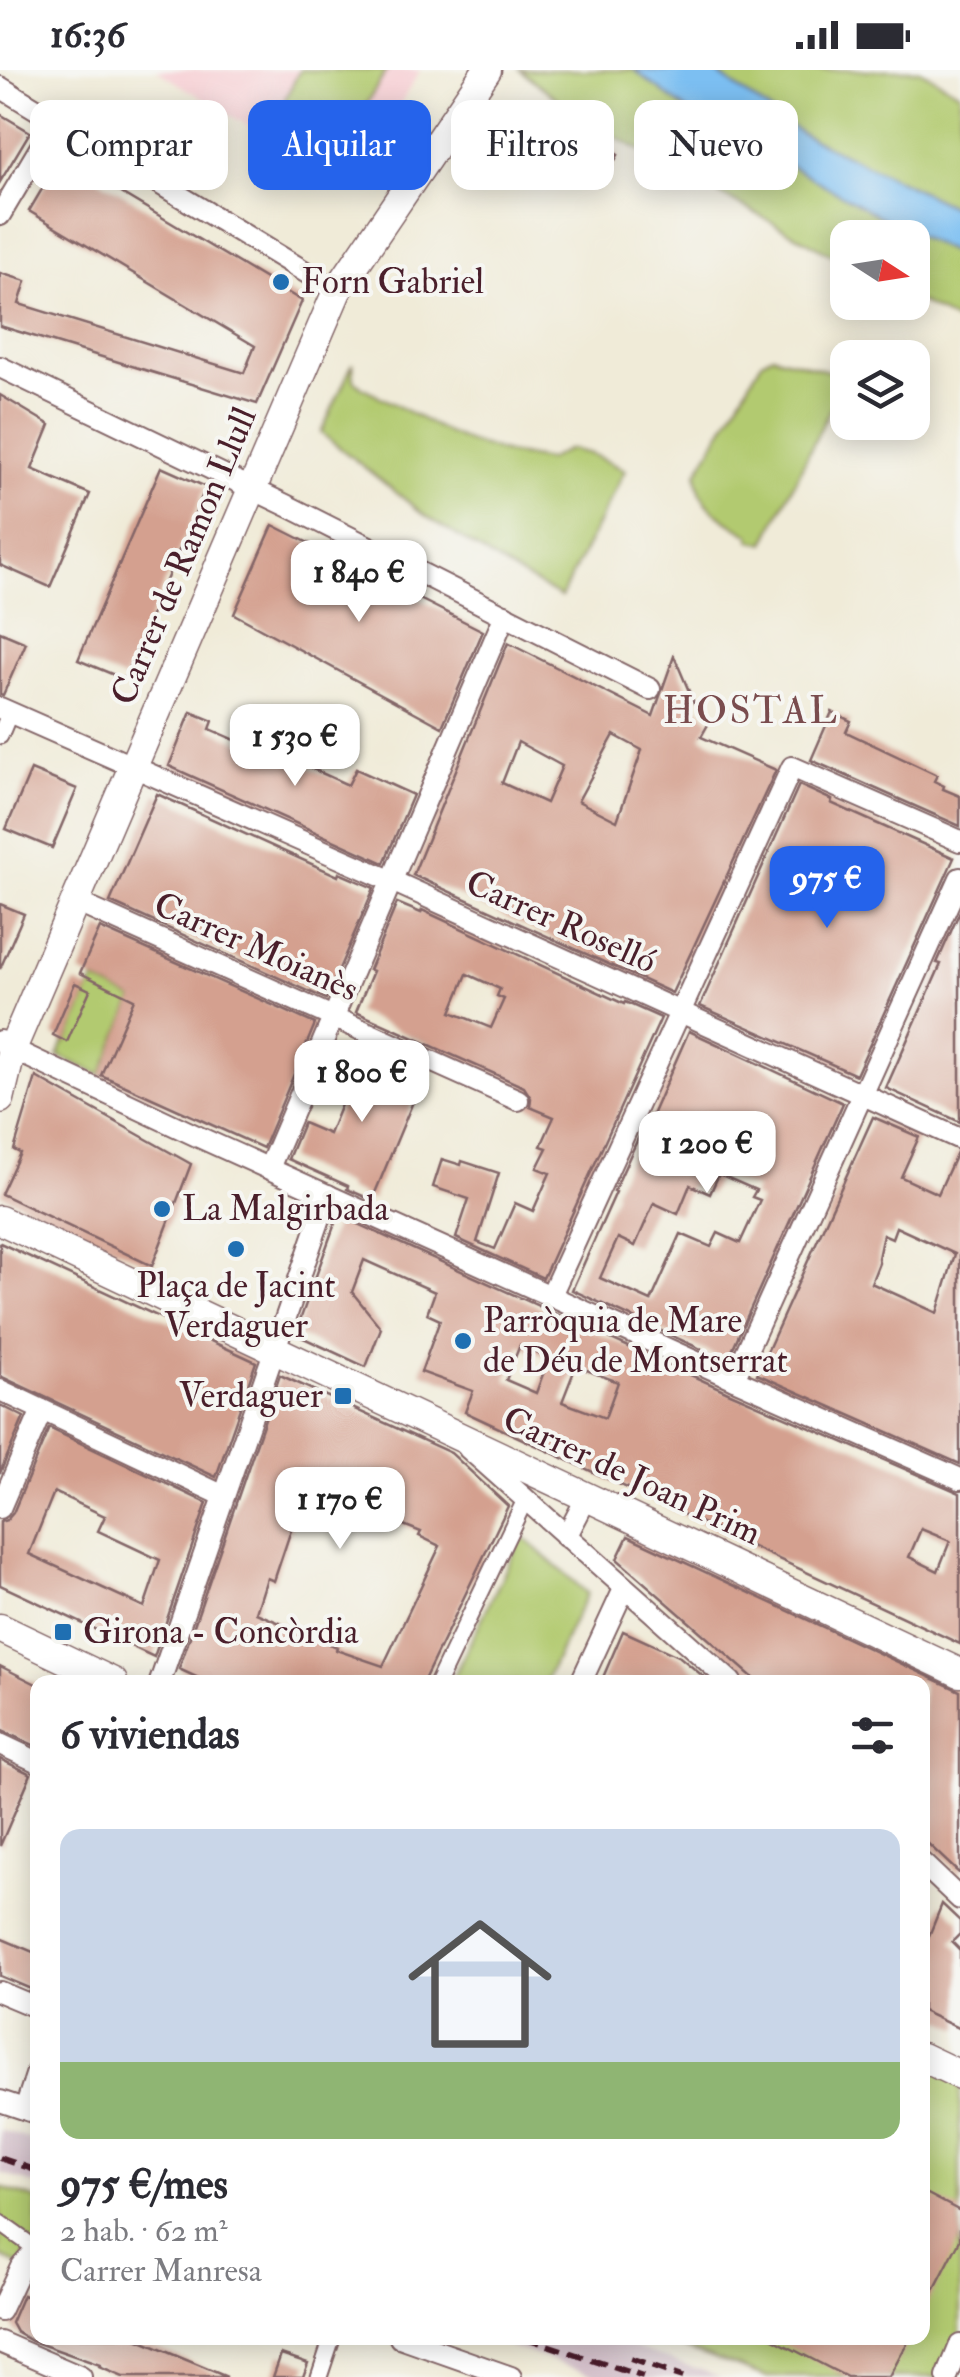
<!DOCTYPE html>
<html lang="es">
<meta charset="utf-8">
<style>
:root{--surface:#fff;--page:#f2f2f3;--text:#2b2b33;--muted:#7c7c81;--line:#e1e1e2;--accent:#2563eb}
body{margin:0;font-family:"IM FELL Double Pica",serif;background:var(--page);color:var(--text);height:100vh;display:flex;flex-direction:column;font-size:38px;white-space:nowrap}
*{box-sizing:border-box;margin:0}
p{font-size:32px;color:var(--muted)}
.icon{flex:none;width:55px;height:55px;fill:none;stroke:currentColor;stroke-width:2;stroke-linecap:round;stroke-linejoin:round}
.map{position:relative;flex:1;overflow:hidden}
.side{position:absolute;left:30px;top:1605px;width:900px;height:670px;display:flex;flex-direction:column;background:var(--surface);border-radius:20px;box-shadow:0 5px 25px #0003}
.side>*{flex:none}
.banner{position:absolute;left:30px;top:30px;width:900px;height:90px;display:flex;gap:20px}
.needle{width:65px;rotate:102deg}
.buttons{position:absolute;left:830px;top:150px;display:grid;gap:20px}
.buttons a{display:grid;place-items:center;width:100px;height:100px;border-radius:20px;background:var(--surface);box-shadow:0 5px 25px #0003;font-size:50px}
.price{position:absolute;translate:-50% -85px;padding:0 22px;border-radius:20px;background:#fff;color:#222;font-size:32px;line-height:65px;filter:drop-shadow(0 2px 5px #0008)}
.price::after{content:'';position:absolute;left:50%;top:60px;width:30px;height:22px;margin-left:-15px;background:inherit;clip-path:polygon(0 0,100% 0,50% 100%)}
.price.selected{background:var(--accent);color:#fff}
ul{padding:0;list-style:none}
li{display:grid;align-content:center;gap:20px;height:530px;padding:0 30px}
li+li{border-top:2px solid var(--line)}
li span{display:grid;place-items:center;height:310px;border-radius:20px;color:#555}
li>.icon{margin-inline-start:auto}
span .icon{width:180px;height:180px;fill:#fffc;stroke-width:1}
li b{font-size:42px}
h2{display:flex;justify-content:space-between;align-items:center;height:120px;padding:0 30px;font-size:42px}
.tag{padding:0 35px;border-radius:20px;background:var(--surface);box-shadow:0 5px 25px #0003;font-size:35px;line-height:90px}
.tag.selected{background:var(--accent);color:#fff}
.status{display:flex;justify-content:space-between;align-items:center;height:70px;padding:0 50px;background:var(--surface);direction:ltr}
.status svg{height:28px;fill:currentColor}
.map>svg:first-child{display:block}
.built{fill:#f7cfd4}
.industrial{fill:#d2bdc8}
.green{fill:#b2ca6f;stroke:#7e744d;stroke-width:2.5}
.water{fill:#7cbff2;stroke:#636f8e;stroke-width:2.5}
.building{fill:#d4a08f;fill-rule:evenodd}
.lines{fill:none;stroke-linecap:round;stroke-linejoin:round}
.pedestrian-casing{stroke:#846668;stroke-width:19}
.minor-casing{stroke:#846668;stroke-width:24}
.tertiary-casing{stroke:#846668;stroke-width:31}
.pedestrian{stroke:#fff;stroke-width:15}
.minor{stroke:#fff;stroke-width:20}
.tertiary{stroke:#fff;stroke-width:28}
.rail{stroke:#4a1f2b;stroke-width:6;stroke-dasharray:15 8;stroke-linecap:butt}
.poi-dot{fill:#1f6fb2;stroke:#f6f6f2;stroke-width:4}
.labels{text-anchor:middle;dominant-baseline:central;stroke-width:8;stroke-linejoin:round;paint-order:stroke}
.poi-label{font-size:35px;fill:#4a1f2b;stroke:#f6f6f2;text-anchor:start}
.street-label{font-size:35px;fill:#4a1f2b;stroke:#f6f6f2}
.neighbourhood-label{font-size:38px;letter-spacing:2.5px;fill:#7a4c4e;stroke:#f6f6f2}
</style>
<div class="status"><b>16:36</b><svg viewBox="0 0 49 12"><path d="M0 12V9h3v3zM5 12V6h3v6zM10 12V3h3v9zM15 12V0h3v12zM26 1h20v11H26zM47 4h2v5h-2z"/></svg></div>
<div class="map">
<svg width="960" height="2307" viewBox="0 0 960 2307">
<rect width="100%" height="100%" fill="#f6f6f2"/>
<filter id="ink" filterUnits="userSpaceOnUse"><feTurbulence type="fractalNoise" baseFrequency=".01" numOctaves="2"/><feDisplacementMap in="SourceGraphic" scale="20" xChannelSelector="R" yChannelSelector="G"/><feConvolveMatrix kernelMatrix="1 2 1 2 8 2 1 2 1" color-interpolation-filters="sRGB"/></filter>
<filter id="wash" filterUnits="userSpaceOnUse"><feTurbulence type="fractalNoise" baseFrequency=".0048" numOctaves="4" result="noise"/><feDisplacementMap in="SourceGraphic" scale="40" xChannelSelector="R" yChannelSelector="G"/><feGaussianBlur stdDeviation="2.25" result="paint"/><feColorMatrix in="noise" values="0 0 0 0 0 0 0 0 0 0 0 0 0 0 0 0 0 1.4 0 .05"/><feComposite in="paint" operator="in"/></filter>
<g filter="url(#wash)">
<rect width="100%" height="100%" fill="#f0ebd8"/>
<path class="built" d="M156,0h264l-69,119z"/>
<g class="industrial">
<path d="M0,2060l37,12v43l-37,-12z"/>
<path d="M485,2268h123l113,39h-120z"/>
</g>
<g class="green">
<path d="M300,0h87l-58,96 -59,-38z"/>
<path d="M520,0h114l68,52 82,40 109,62 67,32v68l-47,-26 -1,-60h-64l-1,25 -261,-142z"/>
<path d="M712,0h208l40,23v117l-158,-76z"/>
<path d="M772,285l74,21 -81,167 -14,-2 -1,-6c-26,-17 -53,-27 -53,-62l65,-112z"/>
<path d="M353,293l1,17 8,7 88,47 22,9 35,10 40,7 22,-11 22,5 34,16 -64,127 -50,-27 -85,-54 -105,-83z"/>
<path d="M94,910l40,19 -33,76 -43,-19 6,-15 3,1z"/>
<path d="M522,1466l65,57 -42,89h-94z"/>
<path d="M923,1987l37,18v270l-13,32h-179l-109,-39h263z"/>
<path d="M0,2117l37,13v47l-16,19 -21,-9z"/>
</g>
<path class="water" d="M634,0h78l90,64 158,76v46l-67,-32 -109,-62 -82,-40z"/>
<g id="blocks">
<g class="building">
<path d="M0,44l30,18 -30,50z"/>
<path d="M603,75l15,10 -12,21 -16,-10z"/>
<path d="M61,87l241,144 -45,103 -257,-78v-53l26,8 -7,23 225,69 11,-27 -226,-135z"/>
<path d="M0,325l50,30 -18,44 58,25 -40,93 -50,-22z"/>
<path d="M161,397l45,20 -82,192 -46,-19z"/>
<path d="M273,455l210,106 -41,96 -208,-113z"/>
<path d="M0,562l26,11 -23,52 -3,-1z"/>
<path d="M508,573l145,73 21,-60 20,47 16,18 -9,16 75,33 -104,223 -259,-118zM614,665l28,15 -25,71 -39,-20zM518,672l44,24 -16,37 -44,-20z"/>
<path d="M191,642l22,9 -3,8 39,17 2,-5 97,44 8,-16 57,26 -29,68 -215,-97z"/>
<path d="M832,642l19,9 -5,11 91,43 -3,6 10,5 -1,3 17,7v30l-149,-66z"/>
<path d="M31,700l46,19 -25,59 -46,-19z"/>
<path d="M799,715l33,15 -1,3 123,55 -98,217 -156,-69z"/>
<path d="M157,724l181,82 1,-3 35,15 -48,111 -216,-97z"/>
<path d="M397,833l24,10 1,-3 202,94 1,-2 36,16 -118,260 -87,-40 13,-39 -36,-12 9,-28 19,6 1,-4 37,12 -22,69 18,7 20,-46 18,8 17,-38 -13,-5 10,-20 -6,-2 13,-29 -24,-10 1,-9 -7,-11 -168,-75 17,-41 -4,-1zM467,904l33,15 -3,7 7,3 -13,29 -40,-16z"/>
<path d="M0,834l24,10 -24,55z"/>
<path d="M960,841v211l-74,-34 55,-124 -4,-1z"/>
<path d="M100,858l215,96 -52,124 -162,-73 33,-76 -54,-26z"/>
<path d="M75,913l15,7 -23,52 -14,-7z"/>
<path d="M689,961l154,72 -116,258 -155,-71 44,-98 -2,-1 32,-70 3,1zM719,1104l37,16 -4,7 8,3 -20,43 -22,-10 -7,14 -30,-13 -30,67 -51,-23 18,-40 17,8 19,-43 24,11 12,-29 20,9z"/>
<path d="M365,976l60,27 -53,127 -25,-11 1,-3 -60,-27 15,-36 26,11z"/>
<path d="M36,1007l155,87 -39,102 -151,-72 19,-41 -6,-3z"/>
<path d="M873,1047l46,20 -18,40 37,17 19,-42 3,1v311l-203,-90zM896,1157l59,27 -18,59 -66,-30 8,-20 -1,-5 5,-24 9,4z"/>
<path d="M338,1145l390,177 232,101v151l-495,-232 8,-21 -52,-19 19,-52 -13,-6 8,-22 -71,-32 -12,32 29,36 -15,39 -71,-33zM520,1275l29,13 -13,35 -30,-13zM576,1296l42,16 -13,36 -43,-16zM921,1459l29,12 -12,30 -29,-14z"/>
<path d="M0,1173l256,119 -40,115 -216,-101z"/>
<path d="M280,1305l171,78 57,53 -85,176h-216l-28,-13zM306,1415l59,20 -1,2 13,4 -1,3 45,18 -2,4 21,10 -57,120 -47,-16 1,-3 -81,-34 11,-35 7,3z"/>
<path d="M0,1335l24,12 -24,56z"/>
<path d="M49,1358l158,75 -53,154 -154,-72v-63l7,-2 6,-7zM54,1422l51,24 -7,15 62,29 -16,47 -115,-53z"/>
<path d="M628,1466l332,155v183l-38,-36v-156h-164l-141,-123z"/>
<path d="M623,1561l57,26 30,25h-109z"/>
<path d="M0,1596l38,19v62l-38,-17z"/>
<path d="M0,1689l31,15 -31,72z"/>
<path d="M942,1834l18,17v13l-8,8 8,8v79l-38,-18v-58z"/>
<path d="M0,1868l38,16v38l-38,-16z"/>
<path d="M922,2121l38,20v29l-38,73z"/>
<path d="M23,2225l15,6v37h96l93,39h-104l-24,-10 1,-2 -68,-24 -16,-9 -5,-9z"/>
<path d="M771,2268h139l-21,39h-42z"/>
<path d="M281,2284l27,9 -5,14h-30z"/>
</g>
</g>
</g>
<g filter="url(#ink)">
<use href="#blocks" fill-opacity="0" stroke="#846668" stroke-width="2.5"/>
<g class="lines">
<defs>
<g id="pedestrian">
<path d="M0,666l10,-24"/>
<path d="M438,1612l87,-182"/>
<path d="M0,2153l35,25"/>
<path d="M319,2307l13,-39"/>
</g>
<g id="minor">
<path d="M0,17l337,204"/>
<path d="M0,145l56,-94"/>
<path d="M0,297l292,141 358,181"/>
<path d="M0,638l392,173 568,258"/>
<path d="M76,832l442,198"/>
<path d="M0,971l12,8 189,89 533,241 226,100"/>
<path d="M269,1098l236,-553"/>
<path d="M551,1225l241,-528 168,74"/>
<path d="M734,1309l226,-501"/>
<path d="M0,1320l224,106"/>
<path d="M468,1378l263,234"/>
<path d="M0,1438l42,-98"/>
<path d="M566,1467l21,-40"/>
<path d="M160,1612l168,-487"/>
<path d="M581,1612l43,-93"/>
<path d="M0,1674l38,18"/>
<path d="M922,1793l38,36"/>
<path d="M0,1922l38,16"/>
<path d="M0,2031l36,12"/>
<path d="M25,2039l13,-40"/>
<path d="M0,2241l21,-45 17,-19"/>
<path d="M400,2268l111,39"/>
<path d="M0,2272l81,35"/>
<path d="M947,2307l13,-32"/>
</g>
<g id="tertiary">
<path d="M0,1029l12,-50 325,-758 150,-221"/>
<path d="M0,1150l960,453"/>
<path d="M0,1558l113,54"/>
<path d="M922,1987l38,18"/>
</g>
</defs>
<use href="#pedestrian" class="pedestrian-casing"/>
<use href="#minor" class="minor-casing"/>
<use href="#tertiary" class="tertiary-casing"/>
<use href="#pedestrian" class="pedestrian"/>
<use href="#minor" class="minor"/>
<use href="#tertiary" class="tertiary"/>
<g class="rail">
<path d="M0,2088l38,13"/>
<path d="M526,2268l117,39"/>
<path d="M630,2289l52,18"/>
</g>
</g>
</g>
<g class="poi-dot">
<circle cx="281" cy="212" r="10"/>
<circle cx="162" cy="1139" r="10"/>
<circle cx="236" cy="1179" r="10"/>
<circle cx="463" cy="1271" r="10"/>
<rect x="333" y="1316" width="20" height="20" rx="5"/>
<rect x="53" y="1552" width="20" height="20" rx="5"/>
</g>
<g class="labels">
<g class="poi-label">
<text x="301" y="212">Forn Gabriel</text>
<text x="182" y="1139">La Malgirbada</text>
<text x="236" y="1216" text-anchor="middle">Plaça de Jacint<tspan x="236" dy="40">Verdaguer</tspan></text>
<text x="483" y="1251">Parròquia de Mare<tspan x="483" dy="40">de Déu de Montserrat</tspan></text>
<text x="323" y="1326" text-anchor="end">Verdaguer</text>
<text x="83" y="1562">Girona - Concòrdia</text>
</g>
<g class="street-label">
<text transform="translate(184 486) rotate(-67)">Carrer de Ramon Llull</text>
<text transform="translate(561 852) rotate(24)">Carrer Roselló</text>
<text transform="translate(256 877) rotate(24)">Carrer Moianès</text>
<text transform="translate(632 1406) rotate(25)">Carrer de Joan Prim</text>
</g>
<g class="neighbourhood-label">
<text x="751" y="641">HOSTAL</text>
</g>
</g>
</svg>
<div class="buttons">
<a><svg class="needle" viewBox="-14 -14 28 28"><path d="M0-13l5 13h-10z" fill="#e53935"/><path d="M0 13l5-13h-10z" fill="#7c7c81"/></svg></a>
<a><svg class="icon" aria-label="layers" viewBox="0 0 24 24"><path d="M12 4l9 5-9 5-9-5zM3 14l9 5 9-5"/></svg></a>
</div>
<b class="price" style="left:359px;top:555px">1 840 €</b>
<b class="price" style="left:295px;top:719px">1 530 €</b>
<b class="price selected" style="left:827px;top:861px">975 €</b>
<b class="price" style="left:362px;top:1055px">1 800 €</b>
<b class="price" style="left:707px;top:1126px">1 200 €</b>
<b class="price" style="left:340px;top:1482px">1 170 €</b>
<div class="banner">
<a class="tag">Comprar</a>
<a class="tag selected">Alquilar</a>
<a class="tag">Filtros</a>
<a class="tag">Nuevo</a>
</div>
<section class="side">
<h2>6 viviendas<svg class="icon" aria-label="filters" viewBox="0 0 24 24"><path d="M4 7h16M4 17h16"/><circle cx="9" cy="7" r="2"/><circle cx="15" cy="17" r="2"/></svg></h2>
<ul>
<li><span style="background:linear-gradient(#c9d6e8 75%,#8fb573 0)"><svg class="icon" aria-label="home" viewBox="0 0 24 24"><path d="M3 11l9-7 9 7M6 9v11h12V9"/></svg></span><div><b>975 €/mes</b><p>2 hab. · 62 m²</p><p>Carrer Manresa</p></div></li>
</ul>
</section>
</div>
